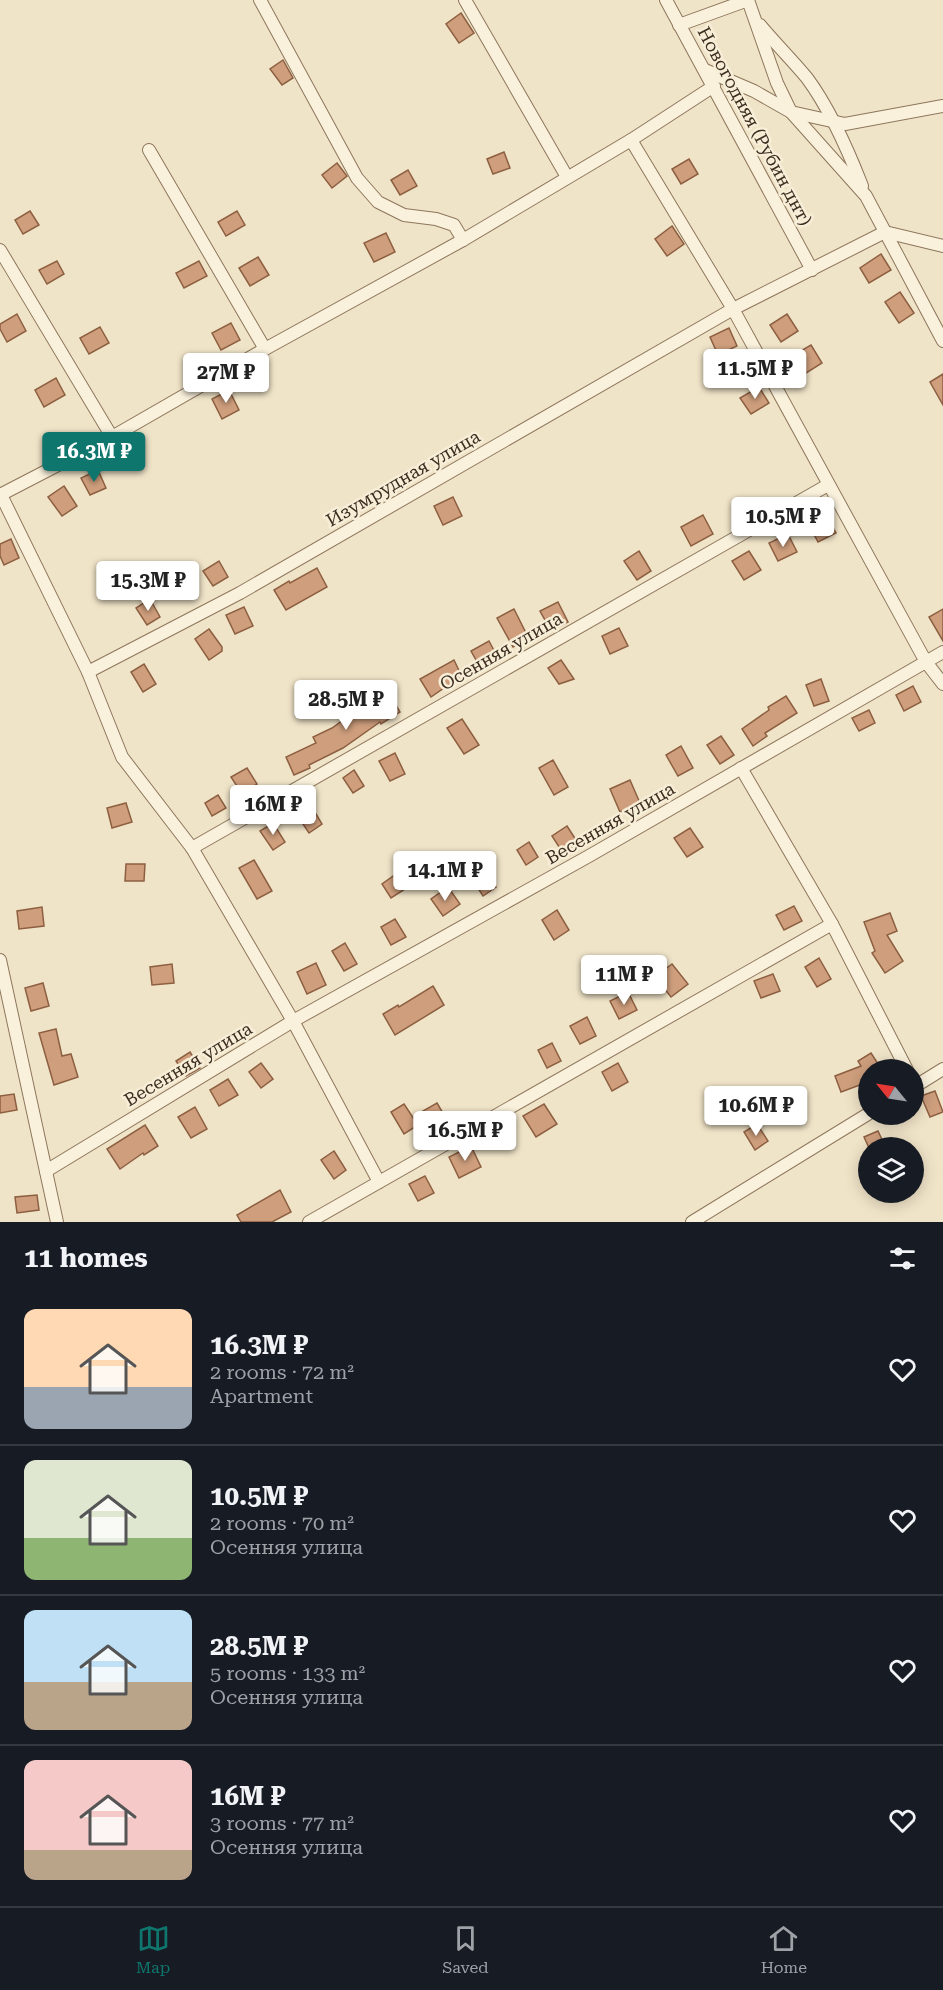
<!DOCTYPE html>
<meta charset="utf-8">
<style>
:root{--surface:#171b24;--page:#20242c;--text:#f1f3f6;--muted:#9ea1a6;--line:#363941;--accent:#0f766e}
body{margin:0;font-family:"Roboto Serif",serif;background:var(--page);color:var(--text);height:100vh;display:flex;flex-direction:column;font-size:22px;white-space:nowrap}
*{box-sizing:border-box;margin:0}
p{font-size:20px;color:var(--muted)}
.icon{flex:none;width:33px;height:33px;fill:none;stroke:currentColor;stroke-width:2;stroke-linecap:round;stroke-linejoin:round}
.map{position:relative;height:1222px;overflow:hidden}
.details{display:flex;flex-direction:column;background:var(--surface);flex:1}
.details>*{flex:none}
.needle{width:39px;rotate:300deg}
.controls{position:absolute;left:858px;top:1059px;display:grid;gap:12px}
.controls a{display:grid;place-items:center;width:66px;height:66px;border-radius:50%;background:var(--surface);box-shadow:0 3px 15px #0003;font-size:30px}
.price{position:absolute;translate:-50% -51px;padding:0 14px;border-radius:6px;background:#fff;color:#222;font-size:20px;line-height:39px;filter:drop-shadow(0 2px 3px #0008)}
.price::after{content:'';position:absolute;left:50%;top:36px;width:18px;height:14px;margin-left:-9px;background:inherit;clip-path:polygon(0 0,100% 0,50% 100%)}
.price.on{background:var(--accent);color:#fff}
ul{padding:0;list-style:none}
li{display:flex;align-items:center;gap:18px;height:150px;padding:0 24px}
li+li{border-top:2px solid var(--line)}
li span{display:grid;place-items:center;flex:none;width:168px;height:120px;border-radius:12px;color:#555}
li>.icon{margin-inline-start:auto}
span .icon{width:72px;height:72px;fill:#fffc;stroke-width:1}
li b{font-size:26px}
h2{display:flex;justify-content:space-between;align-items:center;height:72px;padding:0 24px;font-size:26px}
.menu{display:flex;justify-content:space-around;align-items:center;height:84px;border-top:2px solid var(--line);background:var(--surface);font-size:16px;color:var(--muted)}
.menu a{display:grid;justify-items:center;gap:3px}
.menu .on{color:var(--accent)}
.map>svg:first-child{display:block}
.building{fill:#cf9f7d;stroke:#8d5f41;stroke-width:1.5}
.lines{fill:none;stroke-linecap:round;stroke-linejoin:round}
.minor-casing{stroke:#8d765c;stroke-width:14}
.minor{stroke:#faf1dc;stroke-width:12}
.labels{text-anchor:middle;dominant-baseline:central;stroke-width:5;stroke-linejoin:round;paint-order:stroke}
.street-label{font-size:18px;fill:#3d2e20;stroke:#f7eed8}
</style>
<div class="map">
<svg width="943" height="1222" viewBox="0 0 943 1222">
<rect width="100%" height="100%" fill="#f0e4c8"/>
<g class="building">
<path d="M461,13l13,20 -15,10 -13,-19z"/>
<path d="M283,60l10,18 -11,7 -12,-16z"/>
<path d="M504,152l6,16 -17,6 -6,-15z"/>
<path d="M689,159l9,15 -17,10 -9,-15z"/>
<path d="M337,163l10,13 -15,12 -10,-13z"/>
<path d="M408,170l9,16 -17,9 -9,-15z"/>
<path d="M30,211l9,14 -16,9 -8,-14z"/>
<path d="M237,211l8,14 -19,11 -8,-14z"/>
<path d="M672,226l12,18 -17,12 -12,-17z"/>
<path d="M386,233l9,19 -21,10 -10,-19z"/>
<path d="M881,254l10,16 -22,13 -9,-15z"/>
<path d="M258,257l11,18 -19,11 -11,-18z"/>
<path d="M57,261l7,13 -17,10 -8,-14z"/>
<path d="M199,261l8,15 -23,12 -8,-15z"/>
<path d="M900,292l14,21 -15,10 -14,-21z"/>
<path d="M17,314l9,17 -19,11 -7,-13v-5z"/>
<path d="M787,314l11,17 -17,11 -11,-17z"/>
<path d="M231,323l9,17 -19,10 -9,-17z"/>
<path d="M100,327l9,16 -20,11 -9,-16z"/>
<path d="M729,328l8,18 -19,9 -8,-18z"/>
<path d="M811,345l11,18 -19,12 -11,-19z"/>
<path d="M943,374v31l-13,-23z"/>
<path d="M56,378l9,17 -21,12 -9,-17z"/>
<path d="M759,387l10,16 -18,11 -11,-16z"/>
<path d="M229,390l10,20 -17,9 -10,-20z"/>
<path d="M98,470l8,18 -16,7 -9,-17z"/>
<path d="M64,486l13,20 -15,10 -14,-19z"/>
<path d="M453,497l9,19 -19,9 -9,-19z"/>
<path d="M824,511l12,22 -18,9 -11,-21z"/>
<path d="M703,515l10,19 -22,12 -10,-19z"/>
<path d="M788,534l9,18 -19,9 -9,-18z"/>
<path d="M11,539l8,19 -15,7 -4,-9v-12z"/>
<path d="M639,551l12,20 -14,9 -13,-19z"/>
<path d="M749,551l12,19 -17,10 -12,-19z"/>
<path d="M219,561l9,16 -15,9 -10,-15z"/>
<path d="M317,568l10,19 -41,23 -12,-20 15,-9 1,2z"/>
<path d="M150,599l10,18 -13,8 -11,-17z"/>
<path d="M558,602l10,20 -17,9 -11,-20z"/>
<path d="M244,607l9,19 -18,8 -9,-19z"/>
<path d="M514,609l15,30 -16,8 -16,-29z"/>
<path d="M943,609v32l-14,-24z"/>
<path d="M619,628l9,18 -18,8 -8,-18z"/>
<path d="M209,629l13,18v4l-13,9 -14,-21z"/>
<path d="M489,641l9,17 -18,9 -9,-16z"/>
<path d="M454,660l9,19 -16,7 -16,11 -11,-18z"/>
<path d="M561,660l13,19 -15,5 -11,-16z"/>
<path d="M144,664l12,20 -13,8 -12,-20z"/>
<path d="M821,679l8,22 -15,5 -8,-21z"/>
<path d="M913,686l8,16 -17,9 -8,-16z"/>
<path d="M386,688l14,24 -19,12 -1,-2 -37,26 -34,17 1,3 -16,7 -8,-18 30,-14 -3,-6 19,-9 36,-26 -1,-2z"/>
<path d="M786,696l11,17 -32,20 2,3 -14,10 -11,-17 27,-19 -1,-3z"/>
<path d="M869,710l6,13 -16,8 -7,-13z"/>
<path d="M462,719l17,26 -15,9 -17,-26z"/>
<path d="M721,736l13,19 -14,9 -13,-19z"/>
<path d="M681,746l12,22 -15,8 -12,-21z"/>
<path d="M395,753l10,21 -15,7 -11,-20z"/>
<path d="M553,760l15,27 -14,8 -15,-27z"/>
<path d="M247,768l10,16 -15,10 -11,-17z"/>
<path d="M354,770l10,16 -11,7 -10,-15z"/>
<path d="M630,780l10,23 -20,9 -10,-23z"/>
<path d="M218,795l8,13 -14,8 -7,-13z"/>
<path d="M126,803l6,19 -20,6 -5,-20z"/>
<path d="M313,809l9,15 -13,9 -10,-15z"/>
<path d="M273,823l12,19 -12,8 -13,-19z"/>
<path d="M567,826l11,17 -15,10 -11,-17z"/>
<path d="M690,828l13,19 -16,10 -13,-19z"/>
<path d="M529,842l9,15 -12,8 -9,-15z"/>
<path d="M254,860l18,31 -15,8 -18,-31z"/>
<path d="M126,864h19l-1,17h-19z"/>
<path d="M485,870l11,17 -13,9 -11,-17z"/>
<path d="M396,874l9,15 -14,9 -9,-14z"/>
<path d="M448,887l12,17 -17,12 -12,-17z"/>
<path d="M794,906l8,15 -18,9 -8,-15z"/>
<path d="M42,907l2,19 -25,3 -2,-18z"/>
<path d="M557,910l12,20 -15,10 -12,-20z"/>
<path d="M890,913l7,18 -10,4 16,26 -18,12 -13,-20 3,-2 -11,-29z"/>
<path d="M395,919l11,18 -15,8 -10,-18z"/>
<path d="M345,943l12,21 -13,7 -12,-20z"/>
<path d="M819,958l12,21 -14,8 -12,-20z"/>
<path d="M316,963l10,22 -19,9 -10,-22z"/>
<path d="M172,964l2,19 -22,2 -2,-18z"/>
<path d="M672,964l16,20 -17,13 -16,-20z"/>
<path d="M773,974l7,17 -19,7 -7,-17z"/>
<path d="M43,983l6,23 -18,5 -6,-23z"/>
<path d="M433,986l11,19 -49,30 -12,-21 15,-9 1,2z"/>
<path d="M628,992l9,18 -18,9 -9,-18z"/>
<path d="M587,1017l9,19 -16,8 -10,-18z"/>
<path d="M56,1029l6,27 9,-2 7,23 -24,8 -15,-52z"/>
<path d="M552,1043l9,18 -14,7 -9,-18z"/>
<path d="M190,1052l10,16 -14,8 -10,-15z"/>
<path d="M871,1053l11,17h-14v12l-27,10 -6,-16 26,-10 -3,-5z"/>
<path d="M261,1063l12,16 -12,9 -12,-16z"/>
<path d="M618,1063l10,19 -16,9 -10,-19z"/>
<path d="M228,1079l10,16 -19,11 -9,-16z"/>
<path d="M935,1091l8,21 -13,5 -9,-21z"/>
<path d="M14,1094l3,16 -17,3v-17z"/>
<path d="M437,1103l10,17 -13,9 -11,-18z"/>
<path d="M404,1104l14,21 -14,9 -13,-22z"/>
<path d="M544,1104l13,20 -21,13 -13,-21z"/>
<path d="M195,1107l12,22 -16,9 -13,-21z"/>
<path d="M757,1124l11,17 -13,9 -11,-18z"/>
<path d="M145,1125l13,21 -14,9 -1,-2 -23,16 -13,-20z"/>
<path d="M878,1131l8,17h-17l-5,-11z"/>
<path d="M471,1146l10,21 -22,11 -10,-21z"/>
<path d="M334,1151l12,19 -12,9 -13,-19z"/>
<path d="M425,1176l9,17 -16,8 -9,-17z"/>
<path d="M280,1190l11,22 -19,10h-31l-4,-7z"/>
<path d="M37,1195l2,15 -22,3 -2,-16z"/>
</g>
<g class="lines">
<defs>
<g id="minor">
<path d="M260,0l97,178 21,24 26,13 32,4 18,6 9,15"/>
<path d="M465,0l102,177"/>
<path d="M666,0l146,270"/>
<path d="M748,0l29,83 14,29 75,84 77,145"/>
<path d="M679,25l69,-25"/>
<path d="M760,25c15,18 32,35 47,53 23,31 41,72 55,108"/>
<path d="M705,70l49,21 37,21 54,12 98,-18"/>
<path d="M631,140l102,169 193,353 17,22"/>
<path d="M149,150l116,199"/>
<path d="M0,250l112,187"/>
<path d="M0,495l112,-58 153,-88 198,-109 168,-100 83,-54"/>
<path d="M1,495l87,177 34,85 70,91 101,173 86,161"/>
<path d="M88,672l152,-79 493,-284 152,-77 58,14"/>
<path d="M741,768l91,156 75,146"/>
<path d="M192,848l636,-363"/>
<path d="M0,960l57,262"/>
<path d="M914,1087l29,-18"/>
<path d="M46,1171l247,-150 296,-165 354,-204"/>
<path d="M309,1222l523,-298"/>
<path d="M692,1222l176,-108"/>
</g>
</defs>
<use href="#minor" class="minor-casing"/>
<use href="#minor" class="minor"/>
</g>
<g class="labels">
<g class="street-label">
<text transform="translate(755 126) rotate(62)">Новогодняя (Рубин днт)</text>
<text transform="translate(403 478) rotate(-30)">Изумрудная улица</text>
<text transform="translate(501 651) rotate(-30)">Осенняя улица</text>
<text transform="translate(610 823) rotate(-30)">Весенняя улица</text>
<text transform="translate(188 1064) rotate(-31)">Весенняя улица</text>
</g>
</g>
</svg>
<div class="controls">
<a><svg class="needle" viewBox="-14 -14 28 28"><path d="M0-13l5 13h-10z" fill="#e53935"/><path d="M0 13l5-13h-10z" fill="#9ea1a6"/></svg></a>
<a><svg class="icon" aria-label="layers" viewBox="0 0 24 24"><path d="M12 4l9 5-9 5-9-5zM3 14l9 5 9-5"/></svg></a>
</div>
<b class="price" style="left:755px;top:400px">11.5M ₽</b>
<b class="price" style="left:226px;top:404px">27M ₽</b>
<b class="price on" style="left:94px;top:483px">16.3M ₽</b>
<b class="price" style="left:783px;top:548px">10.5M ₽</b>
<b class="price" style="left:148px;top:612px">15.3M ₽</b>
<b class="price" style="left:346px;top:731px">28.5M ₽</b>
<b class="price" style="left:273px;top:836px">16M ₽</b>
<b class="price" style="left:445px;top:902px">14.1M ₽</b>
<b class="price" style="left:624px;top:1006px">11M ₽</b>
<b class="price" style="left:756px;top:1137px">10.6M ₽</b>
<b class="price" style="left:465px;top:1162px">16.5M ₽</b>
</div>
<section class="details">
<h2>11 homes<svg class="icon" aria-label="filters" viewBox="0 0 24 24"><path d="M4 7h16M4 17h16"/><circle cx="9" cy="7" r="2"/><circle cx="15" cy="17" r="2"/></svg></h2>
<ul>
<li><span style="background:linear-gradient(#ffd9b3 65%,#9aa5b1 0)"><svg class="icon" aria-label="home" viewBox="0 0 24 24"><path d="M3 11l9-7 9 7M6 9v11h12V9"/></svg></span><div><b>16.3M ₽</b><p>2 rooms · 72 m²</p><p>Apartment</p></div><svg class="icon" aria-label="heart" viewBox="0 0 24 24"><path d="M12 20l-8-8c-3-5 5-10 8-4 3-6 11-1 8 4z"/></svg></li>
<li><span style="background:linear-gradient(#dfe7d0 65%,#8fb573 0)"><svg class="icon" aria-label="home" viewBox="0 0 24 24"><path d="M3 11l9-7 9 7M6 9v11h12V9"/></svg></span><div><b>10.5M ₽</b><p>2 rooms · 70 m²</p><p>Осенняя улица</p></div><svg class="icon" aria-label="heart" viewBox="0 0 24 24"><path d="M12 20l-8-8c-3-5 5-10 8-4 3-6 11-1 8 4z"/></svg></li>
<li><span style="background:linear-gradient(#bfe0f5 60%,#b9a48a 0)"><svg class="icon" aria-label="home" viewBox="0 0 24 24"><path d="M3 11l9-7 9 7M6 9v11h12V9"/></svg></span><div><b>28.5M ₽</b><p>5 rooms · 133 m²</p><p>Осенняя улица</p></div><svg class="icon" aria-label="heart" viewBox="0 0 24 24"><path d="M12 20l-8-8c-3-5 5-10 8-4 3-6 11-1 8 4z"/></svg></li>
<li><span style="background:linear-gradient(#f6c9c9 75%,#b9a48a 0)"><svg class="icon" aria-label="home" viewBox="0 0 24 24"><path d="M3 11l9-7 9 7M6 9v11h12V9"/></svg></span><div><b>16M ₽</b><p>3 rooms · 77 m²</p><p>Осенняя улица</p></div><svg class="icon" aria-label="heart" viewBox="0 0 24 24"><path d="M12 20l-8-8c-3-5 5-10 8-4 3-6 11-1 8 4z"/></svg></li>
</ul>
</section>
<nav class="menu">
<a class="on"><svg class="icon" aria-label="map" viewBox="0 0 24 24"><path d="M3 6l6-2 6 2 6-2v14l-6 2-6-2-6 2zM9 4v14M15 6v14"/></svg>Map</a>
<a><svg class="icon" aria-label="saved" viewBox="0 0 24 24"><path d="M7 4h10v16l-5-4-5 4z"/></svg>Saved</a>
<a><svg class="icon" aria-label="home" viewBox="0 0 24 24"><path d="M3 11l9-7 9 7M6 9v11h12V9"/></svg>Home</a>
</nav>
